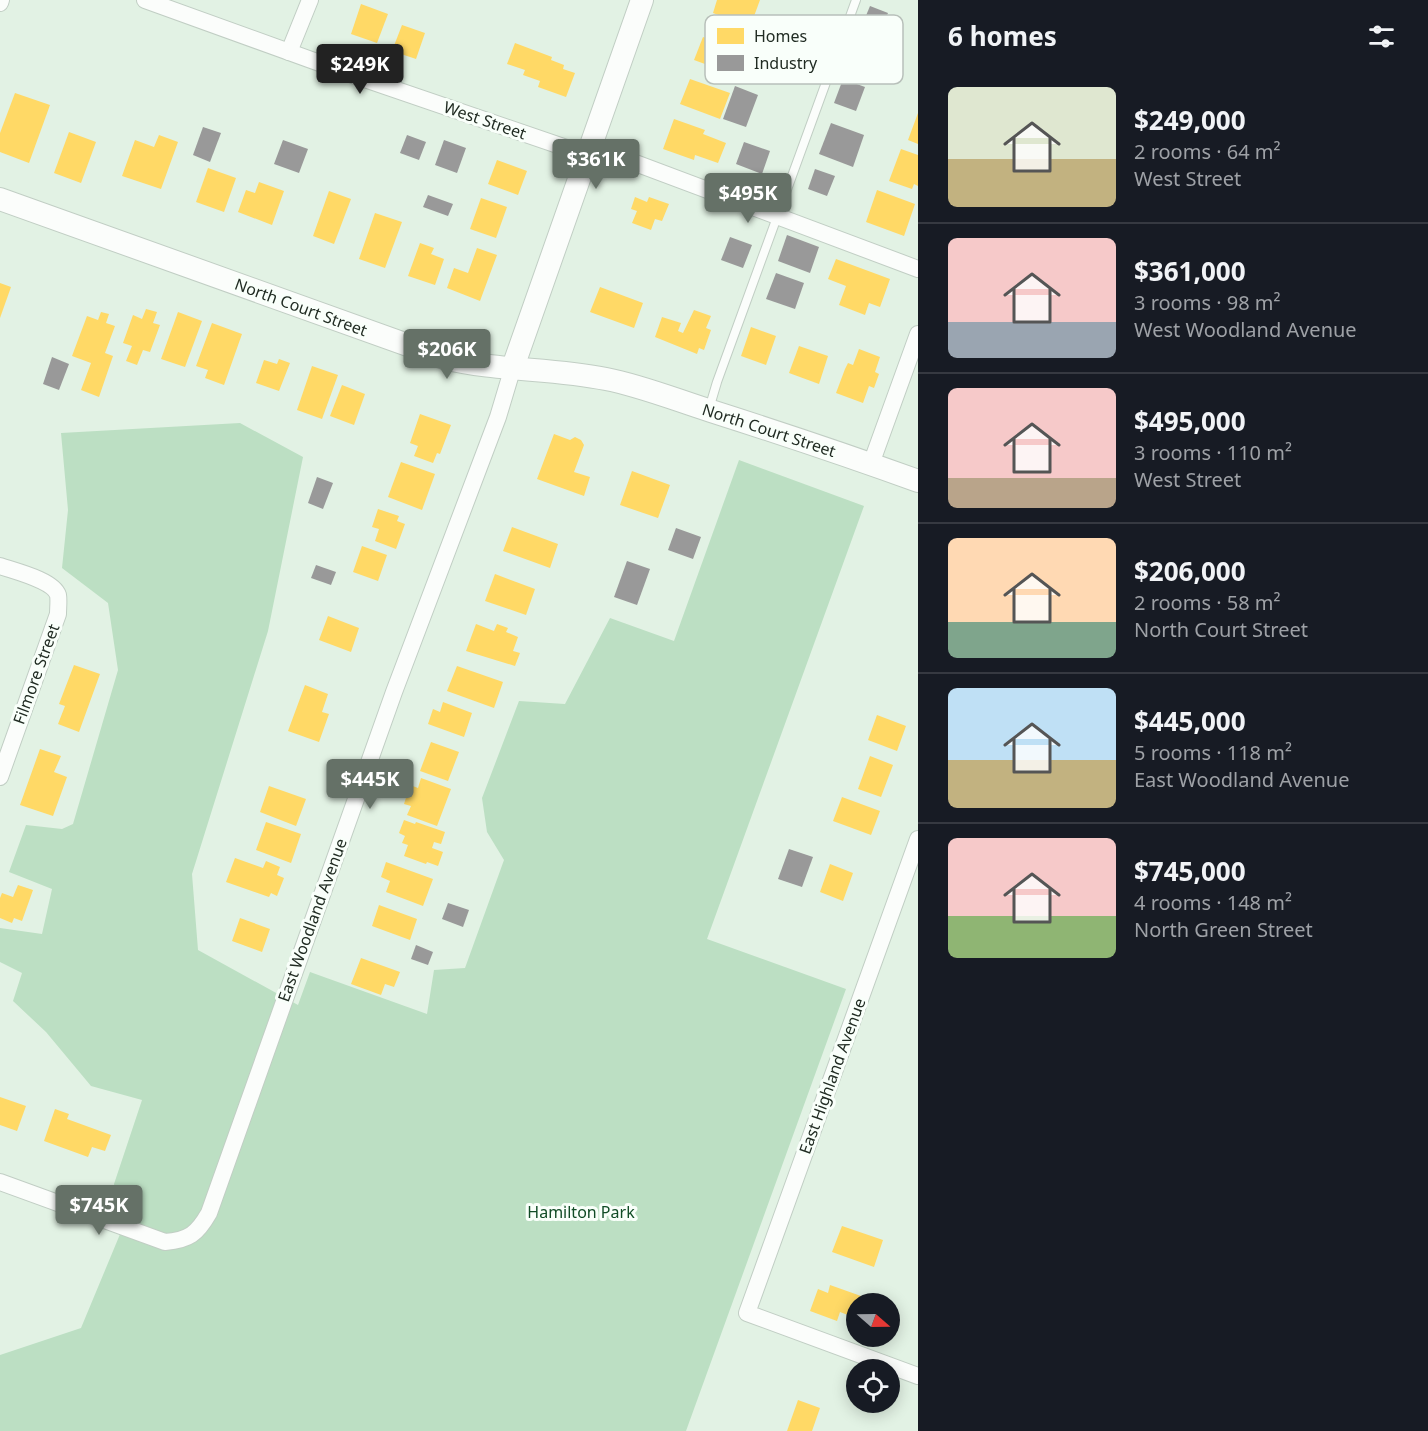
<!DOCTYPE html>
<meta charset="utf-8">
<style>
:root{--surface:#171b24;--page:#20242c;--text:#f1f3f6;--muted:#9ea1a6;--line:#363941;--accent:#657167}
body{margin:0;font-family:"Noto Sans",sans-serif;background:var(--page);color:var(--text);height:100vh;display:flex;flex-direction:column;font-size:22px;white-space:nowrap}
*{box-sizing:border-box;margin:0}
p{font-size:20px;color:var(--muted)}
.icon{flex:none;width:33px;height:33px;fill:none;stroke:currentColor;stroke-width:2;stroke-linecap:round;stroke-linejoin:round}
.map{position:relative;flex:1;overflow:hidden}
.side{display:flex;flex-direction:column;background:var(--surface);width:510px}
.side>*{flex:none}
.needle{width:39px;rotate:110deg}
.buttons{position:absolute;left:846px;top:1293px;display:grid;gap:12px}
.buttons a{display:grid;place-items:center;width:54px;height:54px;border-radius:50%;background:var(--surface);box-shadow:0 3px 15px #0003;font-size:30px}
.price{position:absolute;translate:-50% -51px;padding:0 14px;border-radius:6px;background:var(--accent);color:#fff;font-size:20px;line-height:39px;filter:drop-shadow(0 2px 3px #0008)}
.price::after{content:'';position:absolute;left:50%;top:36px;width:18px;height:14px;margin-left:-9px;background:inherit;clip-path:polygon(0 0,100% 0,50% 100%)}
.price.on{background:#222;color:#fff}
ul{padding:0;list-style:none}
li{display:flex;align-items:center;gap:18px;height:150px;padding:0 30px}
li+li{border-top:2px solid var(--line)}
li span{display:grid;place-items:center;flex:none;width:168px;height:120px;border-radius:9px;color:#555}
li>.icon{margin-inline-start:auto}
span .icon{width:72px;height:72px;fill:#fffc;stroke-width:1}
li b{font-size:26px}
h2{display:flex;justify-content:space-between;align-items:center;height:72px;padding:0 30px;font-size:26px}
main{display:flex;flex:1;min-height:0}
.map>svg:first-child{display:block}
.green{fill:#bcdfc3}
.homes{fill:#ffd966}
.industry{fill:#999}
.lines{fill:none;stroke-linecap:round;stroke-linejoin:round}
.lane-casing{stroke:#c1cec4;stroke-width:10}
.street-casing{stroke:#c1cec4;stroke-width:18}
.secondary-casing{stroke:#c1cec4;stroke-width:24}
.lane{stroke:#fbfdfb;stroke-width:8}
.street{stroke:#fbfdfb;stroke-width:16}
.secondary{stroke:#fbfdfb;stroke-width:22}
.labels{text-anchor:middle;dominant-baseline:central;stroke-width:6;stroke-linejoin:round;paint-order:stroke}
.street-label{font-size:16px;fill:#212c23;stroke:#f9fffa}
.park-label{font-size:16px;fill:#114c26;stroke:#f9fffa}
.key{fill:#f9fffa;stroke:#b8c0ba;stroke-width:1.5}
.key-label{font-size:16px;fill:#212c23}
</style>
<main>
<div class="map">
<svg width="918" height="1431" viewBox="0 0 918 1431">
<rect width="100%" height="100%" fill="#e2f2e4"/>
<path class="green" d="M240,423l63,34 -35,174 -76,243 6,76 100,55 12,-33 117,42 7,-44 31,-2 39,-108 -17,-28 -5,-34 37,-97 46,3 45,-86 64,23 65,-181 125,46 -157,433 139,50 -160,442h-686v-76l81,-27 42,-101 -9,-43 28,-84 -51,-14 -45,-54 -33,-31 9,-28 -22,-11v-34l42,6 10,-45 -43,-17 17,-47 36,4 11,-5 45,-154 -10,-67 -46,-35 6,-58 -7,-77z"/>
<g class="homes">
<path d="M717,0h43l-10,27 -37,-14z"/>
<path d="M361,4l27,10 -11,29 -26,-9z"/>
<path d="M402,25l23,8 -9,26 -24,-8z"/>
<path d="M703,37l41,15 -9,23 -41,-15z"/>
<path d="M515,43l37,14 -1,3 13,5 -1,4 12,4 -9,24 -28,-10 2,-6 -17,-6 2,-5 -18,-6z"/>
<path d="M690,79l40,14 -10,26 -40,-15z"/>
<path d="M15,93l35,12 -21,58 -29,-11v-19z"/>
<path d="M918,113v31l-10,-4z"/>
<path d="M674,119l31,11 -2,4 23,9 -8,20 -23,-8 -1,5 -31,-11z"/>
<path d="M69,132l27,10 -15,41 -27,-10z"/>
<path d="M159,135l19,7 -17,47 -39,-13 13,-36 19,7z"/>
<path d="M901,149l17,6v31l-4,-2 -2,5 -23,-8z"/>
<path d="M497,160l30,11 -9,24 -30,-11z"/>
<path d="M208,168l28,10 -12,34 -28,-10z"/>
<path d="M259,182l25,9 -12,34 -34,-13 8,-22 9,3z"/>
<path d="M877,190l38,14 -11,32 -38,-14z"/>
<path d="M329,191l22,8 -17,45 -21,-8z"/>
<path d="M635,197l12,5 2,-5 20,7 -7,17 -7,-2 -4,11 -19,-7 5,-12 -6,-2z"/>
<path d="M481,198l26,9 -11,31 -26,-9z"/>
<path d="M375,213l27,9 -17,46 -26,-9z"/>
<path d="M420,243l14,5 -3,6 13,5 -9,26 -27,-9z"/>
<path d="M477,248l20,7 -17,46 -33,-13 7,-20 14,5z"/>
<path d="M836,259l54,20 -10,28 -11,-4 -4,12 -26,-10 7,-19 -18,-7z"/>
<path d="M0,283l11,4 -11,31z"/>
<path d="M600,287l43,16 -9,25 -44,-16z"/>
<path d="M146,309l11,3 -4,11 7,2 -10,27 -7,-2 -6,15 -11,-4 6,-15 -9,-3 10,-28 9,4z"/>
<path d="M694,310l17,6 -5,12 5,2 -7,20 -5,-2 -2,6 -42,-17 7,-20 19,6 -3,8 5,2z"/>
<path d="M101,312l8,2 -3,9 9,3 -10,27 8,3 -14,41 -18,-7 10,-27 -19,-7 15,-40 11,4z"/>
<path d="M178,312l24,9 -17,46 -24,-8z"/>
<path d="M212,323l30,11 -18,51 -19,-7 3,-8 -12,-4z"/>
<path d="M751,327l25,9 -10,29 -25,-9z"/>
<path d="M799,346l29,10 -9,28 -30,-11z"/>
<path d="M859,349l21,8 -5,15 4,2 -5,14 -5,-2 -6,17 -27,-10 9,-24 3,-6 5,2z"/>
<path d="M279,359l11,4 -11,28 -23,-8 8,-23 13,4z"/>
<path d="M312,366l26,9 -16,44 -25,-9z"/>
<path d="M342,385l23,9 -11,31 -24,-9z"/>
<path d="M420,414l31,11 -11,29 -3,-1 -4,10 -19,-7 4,-10 -8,-3z"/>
<path d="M554,434l16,6 5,-3 6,3 3,5 -10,27 16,5 -6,19 -47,-17z"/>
<path d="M401,462l34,12 -13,36 -34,-13z"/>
<path d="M632,471l38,14 -12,33 -38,-13z"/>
<path d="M378,509l21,7 -2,5 8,3 -9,25 -21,-8 4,-12 -7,-2z"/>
<path d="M512,527l46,17 -8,24 -47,-17z"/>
<path d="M362,546l25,9 -9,26 -25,-9z"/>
<path d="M495,574l40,15 -9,26 -41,-14z"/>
<path d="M328,616l31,12 -8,24 -32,-12z"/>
<path d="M476,624l18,7 3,-7 11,4 -2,4 12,5 -5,14 7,2 -5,13 -49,-15z"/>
<path d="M74,665l26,9 -21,58 -21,-8 7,-18 -6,-2z"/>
<path d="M457,666l46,16 -9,26 -47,-17z"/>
<path d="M305,685l23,9 -6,18 7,2 -10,28 -31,-11z"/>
<path d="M443,702l29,11 -8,24 -36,-13 5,-15 7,3z"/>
<path d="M877,715l29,11 -9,25 -29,-11z"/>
<path d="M431,742l28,10 -11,29 -28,-10z"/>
<path d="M40,749l21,7 -7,16 13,5 -14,39 -33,-11z"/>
<path d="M870,756l23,9 -12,32 -23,-8z"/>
<path d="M421,778l30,11 -14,37 -30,-11 4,-9 -7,-2 6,-19 8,3z"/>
<path d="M269,786l37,13 -10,27 -36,-14z"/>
<path d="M842,797l38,14 -9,24 -38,-14z"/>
<path d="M404,820l11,4 1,-2 29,10 -4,12 -7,-2 -2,6 11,4 -5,14 -11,-4 -1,2 -22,-8 4,-11 -6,-2 3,-7 -6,-3z"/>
<path d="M266,822l35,12 -10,29 -35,-13z"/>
<path d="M235,858l28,10 3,-7 14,6 -3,8 7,3 -7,18 -6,-3 -2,4 -43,-15z"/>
<path d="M386,862l47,17 -10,27 -37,-14 4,-11 -9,-4z"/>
<path d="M830,864l23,9 -10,28 -23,-9z"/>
<path d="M18,885l15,5 -11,31 -8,-3 -2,5 -12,-5v-20l2,-5 11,4z"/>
<path d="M379,905l38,14 -7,21 -38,-14z"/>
<path d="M240,918l30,11 -8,23 -30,-11z"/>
<path d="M361,958l39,14 -6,15 -9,-3 -4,11 -30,-11z"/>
<path d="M0,1097l26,9 -9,25 -17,-6z"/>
<path d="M55,1109l14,5 -2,5 44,16 -6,16 -13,-4 -4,10 -44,-16z"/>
<path d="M842,1226l41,14 -9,27 -42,-15z"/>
<path d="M830,1285l31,11 -8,21 -13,-5 -3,9 -27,-10 8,-22 10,4z"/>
<path d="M798,1400l22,8 -8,23h-25z"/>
</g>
<g class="industry">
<path d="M870,6l18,7 -7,17 -18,-7z"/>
<path d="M843,79l22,8 -9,24 -22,-8z"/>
<path d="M735,86l23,9 -12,32 -23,-8z"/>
<path d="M831,123l33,12 -11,32 -34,-13z"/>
<path d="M203,127l18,6 -11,29 -17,-7z"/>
<path d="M407,135l19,7 -7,18 -19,-7z"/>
<path d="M283,140l25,9 -9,24 -25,-9z"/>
<path d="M444,140l22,8 -9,25 -22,-8z"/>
<path d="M744,142l26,9 -8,23 -26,-10z"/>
<path d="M815,169l20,7 -8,20 -19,-7z"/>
<path d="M428,195l25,9 -5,12 -25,-9z"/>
<path d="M787,235l32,12 -9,26 -32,-12z"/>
<path d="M730,237l22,8 -9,23 -22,-8z"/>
<path d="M776,273l28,10 -9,26 -29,-10z"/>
<path d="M52,357l17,7 -10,26 -16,-6z"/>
<path d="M317,477l16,6 -10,26 -15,-6z"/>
<path d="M676,528l25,9 -8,22 -25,-9z"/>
<path d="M627,561l23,8 -13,36 -23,-8z"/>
<path d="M316,565l20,7 -5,13 -20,-7z"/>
<path d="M789,849l24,8 -11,30 -24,-8z"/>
<path d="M448,903l21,7 -6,17 -21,-8z"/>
<path d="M416,945l17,7 -5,13 -17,-6z"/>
</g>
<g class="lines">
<defs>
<path id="lane" d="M709,409l8,-27 139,-382"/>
<g id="street">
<path d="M145,0l205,74 237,81"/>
<path d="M0,3l1,-3"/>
<path d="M289,52l21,-52"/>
<path d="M590,146l328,123"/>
<path d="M871,464l47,-130"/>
<path d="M0,566c14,5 53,14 58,29 1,5 0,13 0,19l-58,163"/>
<path d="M918,839l-171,474 171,63"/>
<path d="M0,1182l165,60c24,-2 32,-8 44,-29l185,-521 104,-275 15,-50"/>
</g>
<g id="secondary">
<path d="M0,199l444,159c53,13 109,10 162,21 36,7 70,21 105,32 69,22 138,45 207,70"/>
<path d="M513,367l129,-367"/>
</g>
</defs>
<use href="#lane" class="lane-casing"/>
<use href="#street" class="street-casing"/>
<use href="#secondary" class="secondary-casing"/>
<use href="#lane" class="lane"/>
<use href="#street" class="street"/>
<use href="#secondary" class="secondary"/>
</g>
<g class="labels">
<g class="street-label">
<text transform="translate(485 120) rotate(19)">West Street</text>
<text transform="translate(301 307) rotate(20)">North Court Street</text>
<text transform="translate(769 430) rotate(18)">North Court Street</text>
<text transform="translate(36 674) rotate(-70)">Filmore Street</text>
<text transform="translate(312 920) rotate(-70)">East Woodland Avenue</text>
<text transform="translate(832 1076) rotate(-70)">East Highland Avenue</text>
</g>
<g class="park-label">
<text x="581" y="1212">Hamilton Park</text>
</g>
</g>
<rect x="705" y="15" width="198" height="69" rx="9" class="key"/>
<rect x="717" y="28" width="27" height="16" fill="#ffd966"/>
<rect x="717" y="55" width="27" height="16" fill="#999"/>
<g class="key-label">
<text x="754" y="42">Homes</text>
<text x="754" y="69">Industry</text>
</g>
</svg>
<div class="buttons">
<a><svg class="needle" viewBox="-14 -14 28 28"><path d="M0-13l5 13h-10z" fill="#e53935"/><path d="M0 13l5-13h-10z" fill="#9ea1a6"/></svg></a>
<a><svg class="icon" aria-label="locate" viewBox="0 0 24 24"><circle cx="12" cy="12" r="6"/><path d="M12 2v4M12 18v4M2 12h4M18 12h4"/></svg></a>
</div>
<b class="price on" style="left:360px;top:95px">$249K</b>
<b class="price" style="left:596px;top:190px">$361K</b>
<b class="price" style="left:748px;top:224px">$495K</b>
<b class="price" style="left:447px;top:380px">$206K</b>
<b class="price" style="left:370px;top:810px">$445K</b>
<b class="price" style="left:99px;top:1236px">$745K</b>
</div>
<section class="side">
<h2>6 homes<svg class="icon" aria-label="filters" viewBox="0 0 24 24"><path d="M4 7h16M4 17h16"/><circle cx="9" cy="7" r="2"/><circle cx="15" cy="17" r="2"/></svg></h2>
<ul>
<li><span style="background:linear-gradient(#dfe7d0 60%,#c2b280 0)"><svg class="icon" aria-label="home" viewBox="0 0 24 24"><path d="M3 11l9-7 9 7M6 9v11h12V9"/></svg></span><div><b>$249,000</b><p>2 rooms · 64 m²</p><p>West Street</p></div></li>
<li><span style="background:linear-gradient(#f6c9c9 70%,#9aa5b1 0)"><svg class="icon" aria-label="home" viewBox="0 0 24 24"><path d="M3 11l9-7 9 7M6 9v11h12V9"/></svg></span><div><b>$361,000</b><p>3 rooms · 98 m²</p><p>West Woodland Avenue</p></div></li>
<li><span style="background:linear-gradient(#f6c9c9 75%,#b9a48a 0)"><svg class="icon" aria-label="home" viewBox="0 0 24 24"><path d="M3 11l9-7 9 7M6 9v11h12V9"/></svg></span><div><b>$495,000</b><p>3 rooms · 110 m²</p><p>West Street</p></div></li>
<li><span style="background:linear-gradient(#ffd9b3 70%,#7fa58c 0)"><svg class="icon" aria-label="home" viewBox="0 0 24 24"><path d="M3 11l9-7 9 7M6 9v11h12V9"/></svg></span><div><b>$206,000</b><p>2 rooms · 58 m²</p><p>North Court Street</p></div></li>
<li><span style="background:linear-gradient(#bfe0f5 60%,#c2b280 0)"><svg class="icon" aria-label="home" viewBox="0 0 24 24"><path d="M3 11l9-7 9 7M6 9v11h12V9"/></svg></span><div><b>$445,000</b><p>5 rooms · 118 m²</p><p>East Woodland Avenue</p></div></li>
<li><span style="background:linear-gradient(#f6c9c9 65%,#8fb573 0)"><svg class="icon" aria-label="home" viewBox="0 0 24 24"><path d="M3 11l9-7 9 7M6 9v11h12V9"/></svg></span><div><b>$745,000</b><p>4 rooms · 148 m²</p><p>North Green Street</p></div></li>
</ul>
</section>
</main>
